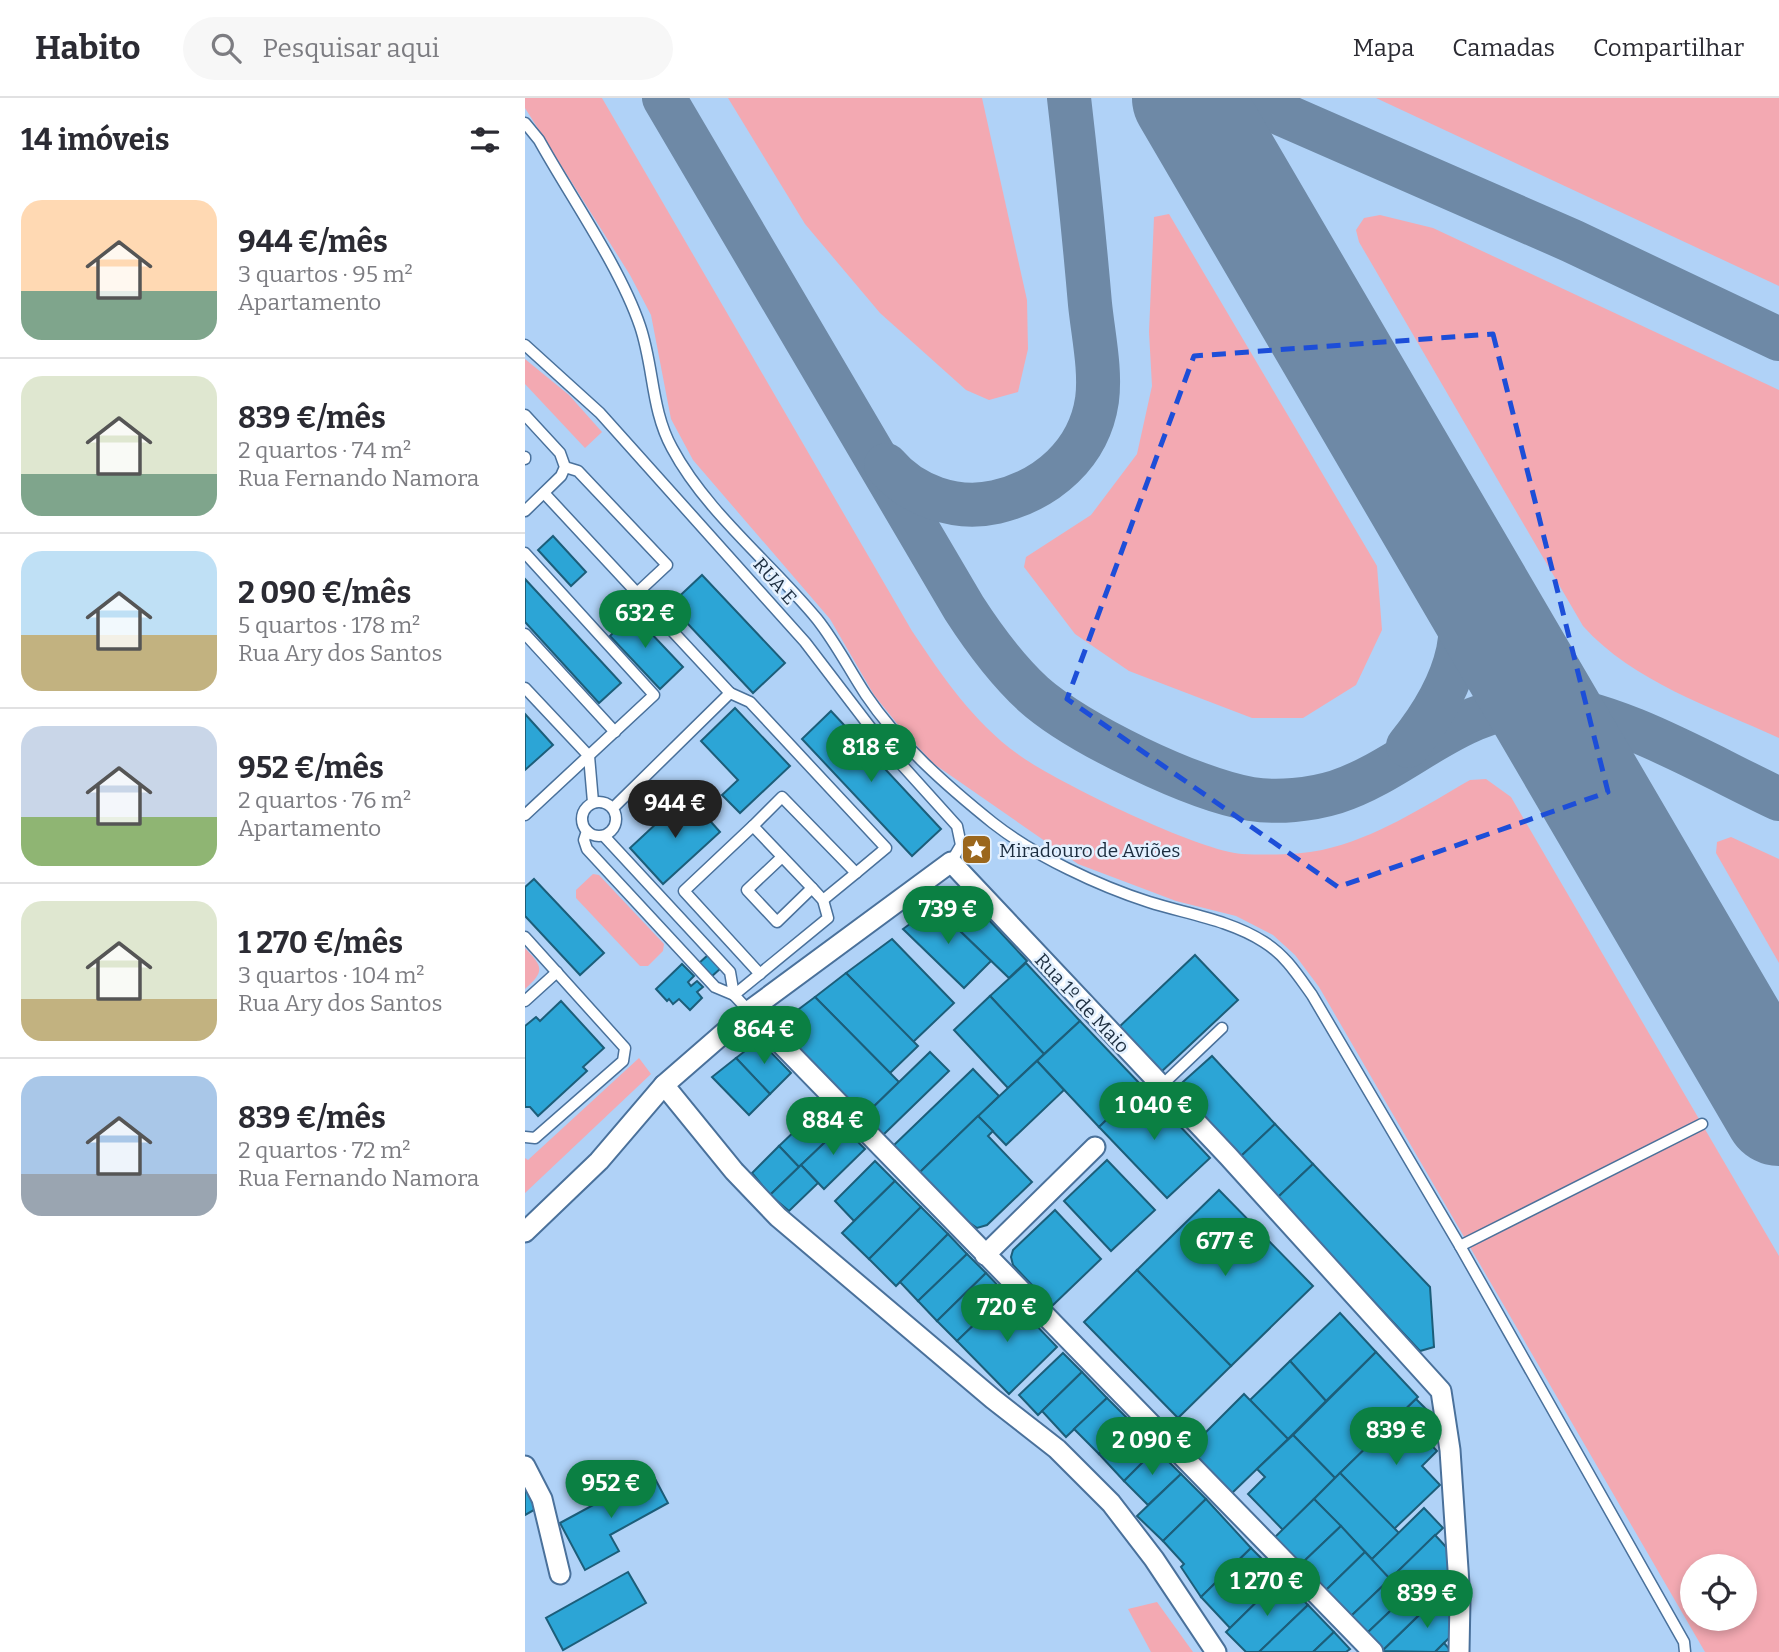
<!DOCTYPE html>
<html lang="pt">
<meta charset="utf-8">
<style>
:root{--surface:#fff;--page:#f7f7f7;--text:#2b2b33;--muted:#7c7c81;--line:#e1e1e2;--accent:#0b8043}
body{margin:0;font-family:Bitter,serif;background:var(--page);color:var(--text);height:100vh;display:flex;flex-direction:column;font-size:26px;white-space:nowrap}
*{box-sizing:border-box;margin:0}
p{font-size:23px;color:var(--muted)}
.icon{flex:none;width:38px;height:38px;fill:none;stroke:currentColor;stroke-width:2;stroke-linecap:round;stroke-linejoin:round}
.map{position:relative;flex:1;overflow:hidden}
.sheet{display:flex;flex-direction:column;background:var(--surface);width:525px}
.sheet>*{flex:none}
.fabs{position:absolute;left:1155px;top:1456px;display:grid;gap:14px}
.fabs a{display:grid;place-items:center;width:77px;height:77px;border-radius:50%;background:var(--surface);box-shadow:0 4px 10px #0003;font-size:35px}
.price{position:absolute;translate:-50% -60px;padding:0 16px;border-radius:24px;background:var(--accent);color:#fff;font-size:23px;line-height:46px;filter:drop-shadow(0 2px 4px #0008)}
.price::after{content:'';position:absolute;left:50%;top:42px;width:21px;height:16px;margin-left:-10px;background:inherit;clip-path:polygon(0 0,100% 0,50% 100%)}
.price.selected{background:#222;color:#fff}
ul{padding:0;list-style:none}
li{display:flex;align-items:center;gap:21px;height:175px;padding:0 21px}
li+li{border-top:2px solid var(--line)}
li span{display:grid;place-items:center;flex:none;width:196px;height:140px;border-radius:21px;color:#555}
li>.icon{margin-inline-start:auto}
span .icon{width:84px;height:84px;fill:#fffc;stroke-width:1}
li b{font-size:30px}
h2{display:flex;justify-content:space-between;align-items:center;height:84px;padding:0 21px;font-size:30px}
header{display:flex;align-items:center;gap:42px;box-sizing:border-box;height:98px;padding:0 35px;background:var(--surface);border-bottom:2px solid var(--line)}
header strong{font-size:33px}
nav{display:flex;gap:38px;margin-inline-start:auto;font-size:24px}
.search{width:490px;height:63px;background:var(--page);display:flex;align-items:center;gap:18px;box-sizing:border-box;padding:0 24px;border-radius:38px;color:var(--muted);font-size:26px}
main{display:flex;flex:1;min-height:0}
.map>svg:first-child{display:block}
.green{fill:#f3a9b2;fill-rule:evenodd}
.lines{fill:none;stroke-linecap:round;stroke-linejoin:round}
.taxiway{stroke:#6e89a6;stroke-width:44}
.runway{stroke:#6e89a6;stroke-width:110}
.building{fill:#2ca5d6;stroke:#1c5e7a;stroke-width:2}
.service-casing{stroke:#4a719b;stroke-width:13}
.minor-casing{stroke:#4a719b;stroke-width:23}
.service{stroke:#fff;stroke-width:10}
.minor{stroke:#fff;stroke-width:19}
.marked{fill:none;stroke:#1d4ed8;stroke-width:5;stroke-dasharray:14 9;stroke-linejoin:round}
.labels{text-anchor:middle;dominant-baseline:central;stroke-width:5;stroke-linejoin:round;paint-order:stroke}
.street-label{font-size:19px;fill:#1c2d3f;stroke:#e4f1ff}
.poi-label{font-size:19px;fill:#1c2d3f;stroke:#e4f1ff;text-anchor:start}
</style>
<header>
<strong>Habito</strong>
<div class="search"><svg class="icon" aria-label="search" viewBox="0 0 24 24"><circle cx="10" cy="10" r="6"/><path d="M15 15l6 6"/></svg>Pesquisar aqui</div>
<nav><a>Mapa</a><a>Camadas</a><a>Compartilhar</a></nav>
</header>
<main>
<section class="sheet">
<h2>14 imóveis<svg class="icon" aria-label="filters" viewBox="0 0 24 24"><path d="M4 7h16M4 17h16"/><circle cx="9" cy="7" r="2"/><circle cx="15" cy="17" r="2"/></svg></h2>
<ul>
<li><span style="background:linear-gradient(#ffd9b3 65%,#7fa58c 0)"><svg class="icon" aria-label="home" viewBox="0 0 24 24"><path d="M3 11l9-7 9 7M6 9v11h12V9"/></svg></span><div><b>944 €/mês</b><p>3 quartos · 95 m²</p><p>Apartamento</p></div></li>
<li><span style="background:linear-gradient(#dfe7d0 70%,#7fa58c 0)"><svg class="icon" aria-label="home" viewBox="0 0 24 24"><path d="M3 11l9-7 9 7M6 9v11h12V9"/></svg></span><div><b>839 €/mês</b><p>2 quartos · 74 m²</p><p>Rua Fernando Namora</p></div></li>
<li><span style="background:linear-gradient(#bfe0f5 60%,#c2b280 0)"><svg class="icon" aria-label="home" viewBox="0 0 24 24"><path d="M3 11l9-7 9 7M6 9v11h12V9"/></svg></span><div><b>2 090 €/mês</b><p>5 quartos · 178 m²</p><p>Rua Ary dos Santos</p></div></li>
<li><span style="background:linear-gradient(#c9d6e8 65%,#8fb573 0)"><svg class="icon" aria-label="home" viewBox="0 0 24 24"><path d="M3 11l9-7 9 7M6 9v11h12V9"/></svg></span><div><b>952 €/mês</b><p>2 quartos · 76 m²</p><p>Apartamento</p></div></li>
<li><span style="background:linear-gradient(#dfe7d0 70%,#c2b280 0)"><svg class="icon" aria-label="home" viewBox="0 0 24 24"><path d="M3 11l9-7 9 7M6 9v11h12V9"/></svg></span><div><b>1 270 €/mês</b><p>3 quartos · 104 m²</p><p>Rua Ary dos Santos</p></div></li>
<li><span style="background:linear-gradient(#a9c7e8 70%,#9aa5b1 0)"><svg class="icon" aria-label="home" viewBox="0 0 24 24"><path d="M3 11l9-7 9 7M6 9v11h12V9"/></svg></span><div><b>839 €/mês</b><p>2 quartos · 72 m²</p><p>Rua Fernando Namora</p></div></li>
</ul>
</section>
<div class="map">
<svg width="1254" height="1554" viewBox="0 0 1254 1554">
<rect width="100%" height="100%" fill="#b0d2f7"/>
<g class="green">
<path d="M0,0h77l310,533c31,46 61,91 107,124 37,27 180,96 223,99 24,1 57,1 80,-4 54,-12 101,-43 148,-70l16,-1 25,18 268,459v396h-74l-386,-665 -24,-32 -22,-20 -37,-19 -60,-15 -98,-37 -144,-100 -31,-33 -29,-36 -44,-76 -137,-159 -22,-41 -20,-104 -21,-40 -105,-167zM1167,1468h53v53h-53z"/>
<path d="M203,0h254l45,202 1,49 -10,43 -29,8 -23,-10 -86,-77 -75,-89z"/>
<path d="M851,0h403v188z"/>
<path d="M644,116l208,352 5,64 -26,55 -53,33h-51l-123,-47 -54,-37 -51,-67 2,-10 65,-42 46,-61 15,-68 -3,-54 5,-115z"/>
<path d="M855,117l53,13 346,162v348c-67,-31 -146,-56 -196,-112l-224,-384 -3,-12 8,-12z"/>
<path d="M0,261l44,36 33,37 -17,16 -60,-64z"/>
<path d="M1206,739l48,22v104l-63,-110 1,-11z"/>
<path d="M68,776l6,1 65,69 -1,7 -15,15h-8l-64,-68v-8z"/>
<path d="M0,850c18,19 20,23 0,41z"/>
<path d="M114,960l12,16 -126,119v-35l3,2z"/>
<path d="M632,1504l36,50h-42l-23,-43z"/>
</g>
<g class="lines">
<g class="taxiway">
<path d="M139,0l300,510c20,31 42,61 69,86 43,39 162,96 218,105 27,4 59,1 85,-7 73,-24 125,-90 207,-86 73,4 169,62 236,93"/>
<path d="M720,0l327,143 207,98"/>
<path d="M361,367c26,31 70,46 110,37 51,-12 93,-48 101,-102 4,-30 -4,-66 -7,-96 -6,-69 -13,-137 -21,-206"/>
<path d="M883,648c52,-64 68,-122 40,-201"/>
</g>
<path class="runway" d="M662,0l592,1013"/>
</g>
<g class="building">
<path d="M28,438l33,36 -15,14 -33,-36z"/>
<path d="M177,477l83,88 -32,30 -83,-88z"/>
<path d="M0,481l96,104 -22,20 -74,-81z"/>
<path d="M104,512l54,57 -23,22 -50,-53 8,-8 -4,-4z"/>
<path d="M210,610l55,58 -50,47 -18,-18 16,-15 -37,-39z"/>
<path d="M306,613l110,118 -29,27 -110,-117z"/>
<path d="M0,616l28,31 -28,25z"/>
<path d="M162,697l33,37 -57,52 -33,-36z"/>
<path d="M9,781l70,74 -24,22 -55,-59v-29z"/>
<path d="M434,790l68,73 -18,17 -75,-72z"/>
<path d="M409,808l57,55 -27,27 -61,-59z"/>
<path d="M367,841l62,64 -41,39 -67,-69z"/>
<path d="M183,857l13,13 -10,9 -13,-13z"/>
<path d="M670,857l43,45 -78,73 -42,-45z"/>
<path d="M501,865l54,58 -36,33 -54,-58z"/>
<path d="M157,866l12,12 -6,6 3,4 6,-5 6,6 -6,5 5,6 -12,12 -11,-11 -6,5 -4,-5 -2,2 -11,-12z"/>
<path d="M321,875l72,73 -28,27 -75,-76z"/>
<path d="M465,898l54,58 -36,34 -54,-58z"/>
<path d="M290,899l84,85 -36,35 -88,-90z"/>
<path d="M36,903l43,47 -21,19 4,4 -49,45 -8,-9h-5v-81l11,-9 4,4z"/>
<path d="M555,923l62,65 -43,41 -62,-66z"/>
<path d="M234,942l32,33 -21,21 -34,-36z"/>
<path d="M405,954l19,19 -67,65 -19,-19z"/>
<path d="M687,958l63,68 -36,34 -64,-69z"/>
<path d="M211,960l34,36 -21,21 -37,-38z"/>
<path d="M512,963l27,29 -58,55 -28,-29z"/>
<path d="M448,971l26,27 -80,77 -26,-27z"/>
<path d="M617,988l68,72 -43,40 -68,-71z"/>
<path d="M297,1007l20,21 -43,41 -20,-21z"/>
<path d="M453,1018l15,15 -5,5 44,46 -45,43 -10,3 -10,-7 -48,-48z"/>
<path d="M750,1026l38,40 -36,34 -38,-40z"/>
<path d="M317,1028l23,23 -41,40 -23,-24z"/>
<path d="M254,1048l20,21 -29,28 -18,-22z"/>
<path d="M582,1062l48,50 -44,41 -47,-50z"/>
<path d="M350,1063l20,20 -41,40 -19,-20z"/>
<path d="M788,1066l117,123 4,60 -14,4 -143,-153z"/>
<path d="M276,1067l17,18 -29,28 -19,-16z"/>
<path d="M370,1083l26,26 -52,52 -27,-26z"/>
<path d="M694,1092l94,96 -82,80 -94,-96z"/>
<path d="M396,1109l27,27 -52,52 -27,-27z"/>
<path d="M530,1112l46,49 -49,47 -39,-41 -2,-8 2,-7z"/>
<path d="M423,1136l19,20 -49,47 -18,-19z"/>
<path d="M442,1156l19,19 -49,48 -19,-20z"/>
<path d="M612,1172l94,96 -53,52 -94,-96z"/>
<path d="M461,1175l20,21 -49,47 -20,-20z"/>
<path d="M481,1196l51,53 -48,47 -52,-53z"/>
<path d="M815,1215l36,39 -50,49 -36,-40z"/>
<path d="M851,1254l42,45 -83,81 -42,-43z"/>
<path d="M538,1255l19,19 -44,43 -19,-20z"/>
<path d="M765,1263l36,40 -38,38 -38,-39z"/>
<path d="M557,1274l25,26 -41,39 -24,-26z"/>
<path d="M719,1296l44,45 -57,55 -43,-44z"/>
<path d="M582,1300l25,25 -33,31 -25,-25z"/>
<path d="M891,1301l18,18 -15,15 18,19 -15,15 18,19 -46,44 -54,-56z"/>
<path d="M607,1325l24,26 -32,32 -25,-27z"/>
<path d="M768,1337l42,43 -52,52 -35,-36 17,-17 -8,-8z"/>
<path d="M631,1351l25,25 -33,31 -24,-24z"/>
<path d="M127,1375l16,30 -58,32 9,16 -34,19 -25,-47z"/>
<path d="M815,1375l59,60 -27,26 -58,-60z"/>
<path d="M656,1376l25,25 -43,42 -26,-25z"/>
<path d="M0,1384l14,25 -14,8z"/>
<path d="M681,1401l45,49 -50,49 -20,-30 3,-3 -21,-23z"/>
<path d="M789,1401l27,27 -41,39 -26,-27z"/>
<path d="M899,1410l19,20 -53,51 -19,-19z"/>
<path d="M816,1428l24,26 -40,39 -25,-26z"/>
<path d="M910,1437l12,13 3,38 -29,27 -32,-33z"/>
<path d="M726,1450l30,30 -51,50 -29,-31z"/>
<path d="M840,1454l25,27 -40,38 -25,-26z"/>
<path d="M103,1474l18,31 -83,47 -17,-32z"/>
<path d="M756,1480l27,27 -49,47h-13l-20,-20z"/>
<path d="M864,1482l16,17 -39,37 -16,-17z"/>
<path d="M915,1497l16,16 -2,22 -19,19 -53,-1z"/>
<path d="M880,1499l16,16 -39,38 -16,-17z"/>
<path d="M783,1507l26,27 -21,20h-54z"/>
<path d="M809,1534l16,17 -4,3h-33z"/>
<path d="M919,1545l8,9h-17z"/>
</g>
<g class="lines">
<defs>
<g id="service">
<path d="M0,25l14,17c31,56 81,127 101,186 14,41 11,84 32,122 34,64 99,115 145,171 19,24 32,50 49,76 33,49 81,91 127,128 42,33 106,63 156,79 38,12 81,18 115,40 21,13 33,32 48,53l148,251"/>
<path d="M0,247l75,68 205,229 78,102 74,82 4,19 -10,17"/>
<path d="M0,317l35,38 5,14 -4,9 -36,35"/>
<path d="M0,359v2"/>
<path d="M19,395l93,100 30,-28 -89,-94 -13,-4"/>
<path d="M0,455l129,142 -129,120"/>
<path d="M0,536l90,98"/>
<path d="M0,590l64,68 4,46"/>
<path d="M205,595l20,9 136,146 -30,25"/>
<circle cx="74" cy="721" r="17"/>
<path d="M88,710l117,-115 -93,-100"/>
<path d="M228,728l29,-29 74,76 -33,27"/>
<path d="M62,733l-3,9 3,9 128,138 19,8 -4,-23 -126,-136"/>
<path d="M0,839l100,111 -2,13 -88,77 -10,-1"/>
<path d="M235,876l-76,-83 69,-65 59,62"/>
<path d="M0,903l32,-29"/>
<path d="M224,913l-15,-16 94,-77 -5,-18 -11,-12 -35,34 -30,-32 35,-33"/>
<path d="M636,988l61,-58"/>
<path d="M1160,1554l-1,-10 -224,-396 242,-122"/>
</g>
<g id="minor">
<path d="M224,913l624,641"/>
<path d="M139,987l70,86 44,46 215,182 64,50 54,54 43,56 62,93"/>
<path d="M0,1134l74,-71 65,-76 85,-74 202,-149 277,294 213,235 9,59 10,149 -1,53"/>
<path d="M460,1157l110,-108"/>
<path d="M0,1368l17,33 18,75"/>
</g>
</defs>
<use href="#service" class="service-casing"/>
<use href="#minor" class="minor-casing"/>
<use href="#service" class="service"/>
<use href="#minor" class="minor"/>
</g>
<path class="marked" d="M968,236l115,458 -270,95 -271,-188 127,-343z"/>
<defs>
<symbol id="sight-square" viewBox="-11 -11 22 22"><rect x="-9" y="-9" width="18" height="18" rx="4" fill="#9b671d" stroke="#e4f1ff"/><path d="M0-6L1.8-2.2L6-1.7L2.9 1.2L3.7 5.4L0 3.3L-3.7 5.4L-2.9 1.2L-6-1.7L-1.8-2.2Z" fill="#fff"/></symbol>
</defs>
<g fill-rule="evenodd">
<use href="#sight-square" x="434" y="734" width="35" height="35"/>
</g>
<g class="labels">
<g class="street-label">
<text transform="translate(250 483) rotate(49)">RUA E</text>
<text transform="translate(557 905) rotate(47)">Rua 1º de Maio</text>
</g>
<g class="poi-label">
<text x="474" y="752">Miradouro de Aviões</text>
</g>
</g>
</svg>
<div class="fabs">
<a><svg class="icon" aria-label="locate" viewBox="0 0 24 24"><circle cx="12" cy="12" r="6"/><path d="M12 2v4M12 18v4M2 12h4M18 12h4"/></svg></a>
</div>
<b class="price" style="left:120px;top:552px">632 €</b>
<b class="price" style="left:346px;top:686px">818 €</b>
<b class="price selected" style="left:150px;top:742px">944 €</b>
<b class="price" style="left:423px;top:848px">739 €</b>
<b class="price" style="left:239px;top:968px">864 €</b>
<b class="price" style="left:629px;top:1044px">1 040 €</b>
<b class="price" style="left:308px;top:1059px">884 €</b>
<b class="price" style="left:700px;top:1180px">677 €</b>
<b class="price" style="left:482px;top:1246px">720 €</b>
<b class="price" style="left:871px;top:1369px">839 €</b>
<b class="price" style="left:627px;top:1379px">2 090 €</b>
<b class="price" style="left:86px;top:1422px">952 €</b>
<b class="price" style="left:742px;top:1520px">1 270 €</b>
<b class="price" style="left:902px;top:1532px">839 €</b>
</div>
</main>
